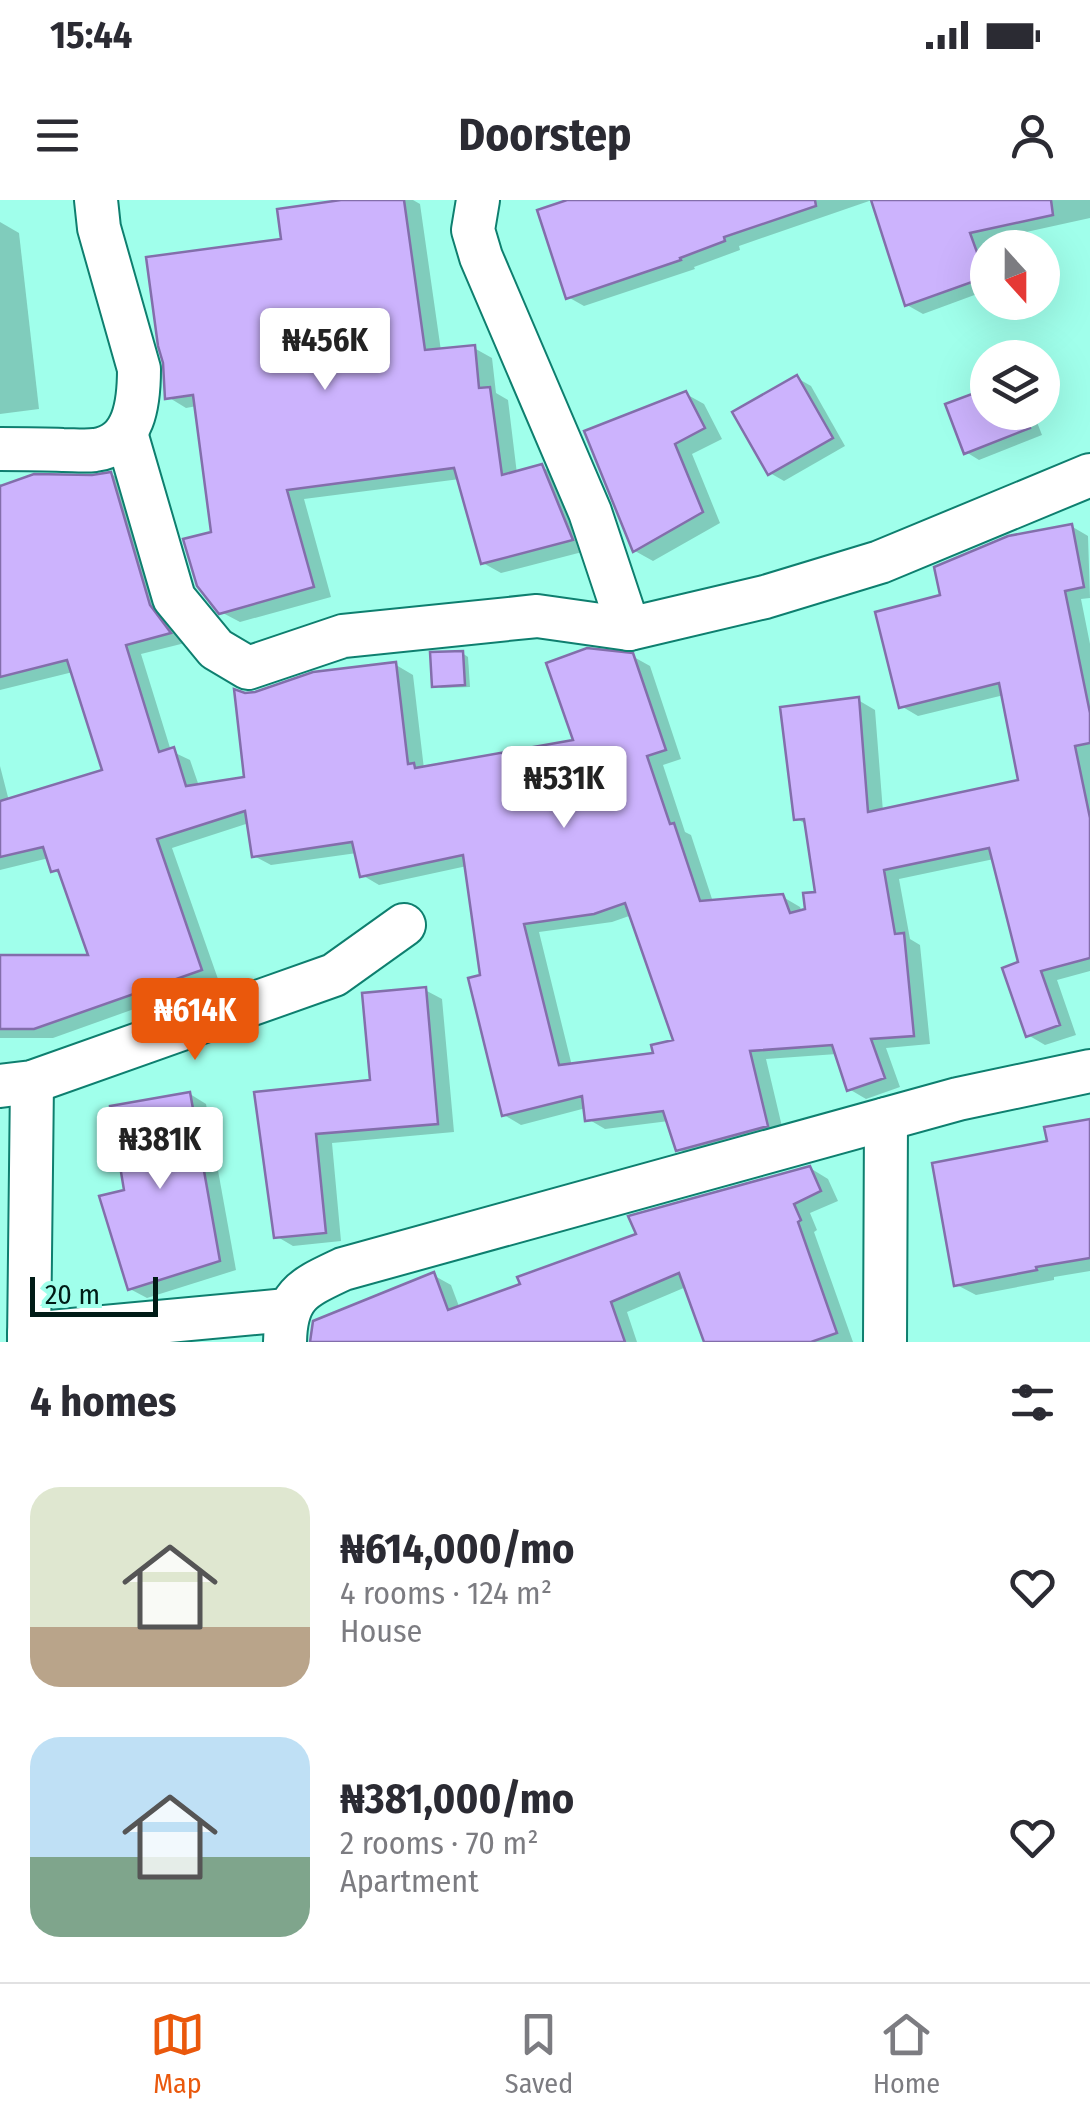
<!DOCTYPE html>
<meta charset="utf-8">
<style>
:root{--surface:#fff;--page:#f7f7f7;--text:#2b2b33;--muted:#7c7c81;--line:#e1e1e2;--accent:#ea580c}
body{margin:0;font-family:"Fira Sans Condensed",sans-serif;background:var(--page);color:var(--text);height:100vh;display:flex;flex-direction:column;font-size:38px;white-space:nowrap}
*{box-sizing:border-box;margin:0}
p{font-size:32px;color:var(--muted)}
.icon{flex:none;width:55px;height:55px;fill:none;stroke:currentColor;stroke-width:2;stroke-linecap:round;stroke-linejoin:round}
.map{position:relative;height:1142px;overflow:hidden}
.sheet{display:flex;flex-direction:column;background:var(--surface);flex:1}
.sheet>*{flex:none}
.needle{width:65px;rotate:159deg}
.buttons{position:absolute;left:970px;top:30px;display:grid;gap:20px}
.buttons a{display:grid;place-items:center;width:90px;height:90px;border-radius:50%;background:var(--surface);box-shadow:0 10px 40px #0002;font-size:50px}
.scale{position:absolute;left:30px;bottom:25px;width:128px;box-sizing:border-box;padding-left:10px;border:5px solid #001b16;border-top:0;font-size:28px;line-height:35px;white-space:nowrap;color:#001b16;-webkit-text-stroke:8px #a0ffeb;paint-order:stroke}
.price{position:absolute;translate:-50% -85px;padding:0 22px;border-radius:10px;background:#fff;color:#222;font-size:32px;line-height:65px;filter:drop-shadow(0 2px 5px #0008)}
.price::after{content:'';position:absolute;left:50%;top:60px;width:30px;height:22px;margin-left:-15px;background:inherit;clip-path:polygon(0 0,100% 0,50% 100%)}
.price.current{background:var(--accent);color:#fff}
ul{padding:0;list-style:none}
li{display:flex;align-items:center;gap:30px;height:250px;padding:0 30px}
li span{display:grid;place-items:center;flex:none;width:280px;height:200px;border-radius:30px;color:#555}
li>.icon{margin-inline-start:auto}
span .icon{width:120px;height:120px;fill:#fffc;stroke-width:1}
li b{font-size:42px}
h2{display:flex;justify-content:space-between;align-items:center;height:120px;padding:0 30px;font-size:42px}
.status{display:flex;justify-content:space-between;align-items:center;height:70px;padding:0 50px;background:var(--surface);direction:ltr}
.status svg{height:28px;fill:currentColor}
header{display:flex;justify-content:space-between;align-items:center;height:130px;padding:0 30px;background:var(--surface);font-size:45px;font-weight:700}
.tabs{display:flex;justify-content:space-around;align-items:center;height:140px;border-top:2px solid var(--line);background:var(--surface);font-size:28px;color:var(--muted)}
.tabs a{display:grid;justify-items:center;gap:5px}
.tabs .current{color:var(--accent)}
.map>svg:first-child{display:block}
.shadow{fill:#0003;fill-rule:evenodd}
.building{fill:#ccb3fd;stroke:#836eab;stroke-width:2.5;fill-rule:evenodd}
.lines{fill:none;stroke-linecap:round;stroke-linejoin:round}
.street-casing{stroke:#0e7f6f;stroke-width:46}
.street{stroke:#fff;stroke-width:42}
</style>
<div class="status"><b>15:44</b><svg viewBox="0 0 49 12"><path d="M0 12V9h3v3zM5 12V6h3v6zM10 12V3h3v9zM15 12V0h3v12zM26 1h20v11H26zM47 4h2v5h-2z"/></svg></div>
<header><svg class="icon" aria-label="menu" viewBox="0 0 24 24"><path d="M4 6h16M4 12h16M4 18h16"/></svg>Doorstep<svg class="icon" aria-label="person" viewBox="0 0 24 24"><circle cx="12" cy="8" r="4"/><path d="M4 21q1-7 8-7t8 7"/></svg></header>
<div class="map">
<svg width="1090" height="1142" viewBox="0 0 1090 1142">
<rect width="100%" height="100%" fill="#a0ffeb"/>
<g class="shadow">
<path d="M359,0h54l7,4 21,147 33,-3 18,10 4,35 12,7 9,74 25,-7 18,10 30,73 -89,23 -18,-10 -23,-84 -156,20 27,98 -91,25 -19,-10 -7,-78 -17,-128 -11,2 -18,-11 116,-156z"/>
<path d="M575,0h297l-133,46 1,4 -46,17 1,2 -111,37 -16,-9z"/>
<path d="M873,0h217v18l-105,23 3,8v41l-65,24 -16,-9z"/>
<path d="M0,22l19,11 20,176 -39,5z"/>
<path d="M797,178l14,8 34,60 -61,35 -14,-8z"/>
<path d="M686,194l18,10 18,35 -30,15 28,69 -67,38 -18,-10z"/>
<path d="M988,212h45l9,23 -63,25 -13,-8z"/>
<path d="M111,274l17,10 57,159 -44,11 30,97 19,9 9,26 48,-7 -3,-84 152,-30 17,10 11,94 152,-27 56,-86 18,10 31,93 -18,6 22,67 6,3 22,67 70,-5 17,10 2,5 16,-18 -11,-69 -11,-7 62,-118 17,10 8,102 138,-30 -17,-87 -86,21 -17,-10 42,-109 128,-71 17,10 2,62 -9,1 9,45v327l-33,9 19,55 -31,10 -17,-10 -7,-71 -27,-105 -95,20 11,60 10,6 10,99 -44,4 14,39 -34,12 -17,-10 -12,-35 -71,5 18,76 -88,24 -17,-10 -10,-28 -64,8 -17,-10 -2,-11 -65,17 -17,-10 -37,-249 -88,19 -17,-10 -5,-22 -86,12 -17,-9 -5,-33 -77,25 46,131 -165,59h-53v-80l91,-1 -28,-81 -10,-6 -4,-12 -49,12v-104l9,35 96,-30 -32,-99 -73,18v-206l5,3zM632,715l44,127 -20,13 -84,11 -33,-134 73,-10z"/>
<path d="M462,453l6,4 2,30 -29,1 -6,-3z"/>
<path d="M425,790l17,9 12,133 -122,11 9,98 -48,5 -17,-10 -20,-142 116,-12z"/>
<path d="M190,894l16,10 30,166 -89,28 -17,-9 -3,-97z"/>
<path d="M1090,921v150l-36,6v3l-78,15 -19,-10 92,-142z"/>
<path d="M810,968l18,11 10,22 -28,12 7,17 -3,2 39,110h-147l-20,-55 -59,25 10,30h-306l102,-67 18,10 9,24z"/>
</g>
<g class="building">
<path d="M341,0h63l21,150 50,-5 4,43 11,-1 12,88 40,-11 31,76 -92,24 -27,-96 -167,22 27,97 -95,27 -22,-28 -14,-47 28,-7 -18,-137 -28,4 -2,-36 -5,-17 -12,-89 135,-18 -4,-30z"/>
<path d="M567,0h248l1,6 -92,31 1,4 -45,17 1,2 -115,39 -29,-89z"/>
<path d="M871,0h180l2,15 -83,18 16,44 -81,29z"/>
<path d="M797,175l36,63 -65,37 -36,-63z"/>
<path d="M988,188v24h36l6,16 -66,26 -19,-50z"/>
<path d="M686,191l19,37 -30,16 28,68 -70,40 -49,-121z"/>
<path d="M111,272l39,133 21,28 -45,12 33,107 15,-5 12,39 58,-9 -10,-88 11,4 10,-1 58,-20 83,-10 12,102 6,-1 1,5 158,-28 -27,-77 41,-15 46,5 33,97 -19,6 23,68 4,-1 26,78 83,-7 7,19 15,-4 -2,-16 12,-1 -11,-73 -10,1 -14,-113 79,-10 9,115 150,-32 -19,-97 -100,25 -24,-96 65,-17 -6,-28 74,-31 64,-12 12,63 -19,4 25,122v30l-15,3 15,72v140l-49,13 19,54 -34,12 -24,-69 16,-6 -29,-114 -105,22 11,64 9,-1 10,103 -43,3 14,39 -38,13 -15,-46 -82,6 18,75 -92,25 -13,-40 -78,10 -3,-25 -80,20 -34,-138 12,-3 -17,-120 -103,22 -8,-35 -100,15 -7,-46 -88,28 45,131 -168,59h-34v-74h88l-30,-85 -7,2 -8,-25 -43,10v-56l102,-31 -35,-110 -67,17v-191l34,-12 58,1zM625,703l48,137 -22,5 2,8 -94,12 -35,-141 70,-10z"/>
<path d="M463,451l2,34 -33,2 -2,-35z"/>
<path d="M426,787l12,137 -122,10 10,99 -52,5 -20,-146 116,-12 -8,-87z"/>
<path d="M190,892l30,169 -92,29 -29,-94 25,-6 -14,-84z"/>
<path d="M1090,919v139l-54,9 1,3 -83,16 -22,-123 115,-22 -3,-14z"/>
<path d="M810,966l11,25 -27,13 7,16 -3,2 39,111 -26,9h-107l-25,-69 -68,29 14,40h-315l3,-21 121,-49 14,38 72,-26 -3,-7 119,-43 -8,-18z"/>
</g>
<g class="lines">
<defs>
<g id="street">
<path d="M478,0l-5,30 8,27 109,255 39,117"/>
<path d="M126,233l48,165 42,51 32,19 95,-32 194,-20 92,13 136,-32 115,-35 210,-87"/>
<path d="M0,249c21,0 42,0 63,1 10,0 22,1 32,0 40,-5 44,-48 44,-81l-40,-141 -3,-28"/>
<path d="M0,886l32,-4 302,-107 70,-50"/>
<path d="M29,1134l258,-24"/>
<path d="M29,1142l3,-260"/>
<path d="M285,1142c1,-48 18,-54 58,-73l615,-170 132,-28"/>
<path d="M885,1142l1,-223"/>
</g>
</defs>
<use href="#street" class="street-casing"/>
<use href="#street" class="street"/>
</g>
</svg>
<div class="buttons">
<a><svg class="needle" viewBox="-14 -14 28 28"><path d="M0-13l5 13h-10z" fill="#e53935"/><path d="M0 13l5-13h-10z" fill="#7c7c81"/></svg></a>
<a><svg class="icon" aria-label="layers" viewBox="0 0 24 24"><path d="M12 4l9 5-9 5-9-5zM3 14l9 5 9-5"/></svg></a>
</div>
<div class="scale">20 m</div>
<b class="price" style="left:325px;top:193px">₦456K</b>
<b class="price" style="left:564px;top:631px">₦531K</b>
<b class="price current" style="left:195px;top:863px">₦614K</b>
<b class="price" style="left:160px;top:992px">₦381K</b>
</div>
<section class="sheet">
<h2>4 homes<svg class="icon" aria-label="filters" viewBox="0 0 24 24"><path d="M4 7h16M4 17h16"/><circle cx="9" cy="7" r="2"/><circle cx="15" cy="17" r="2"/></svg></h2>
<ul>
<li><span style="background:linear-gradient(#dfe7d0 70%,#b9a48a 0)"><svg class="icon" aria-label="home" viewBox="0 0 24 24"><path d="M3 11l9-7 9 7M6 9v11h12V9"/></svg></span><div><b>₦614,000/mo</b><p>4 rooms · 124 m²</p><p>House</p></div><svg class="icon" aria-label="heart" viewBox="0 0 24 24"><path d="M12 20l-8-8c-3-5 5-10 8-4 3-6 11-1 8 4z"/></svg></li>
<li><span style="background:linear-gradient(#bfe0f5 60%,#7fa58c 0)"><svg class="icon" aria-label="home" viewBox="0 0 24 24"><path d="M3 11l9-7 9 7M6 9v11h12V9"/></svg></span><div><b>₦381,000/mo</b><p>2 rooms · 70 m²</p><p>Apartment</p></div><svg class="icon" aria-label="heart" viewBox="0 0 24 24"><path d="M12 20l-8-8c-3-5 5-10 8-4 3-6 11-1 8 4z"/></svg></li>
</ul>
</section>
<nav class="tabs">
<a class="current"><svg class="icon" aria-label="map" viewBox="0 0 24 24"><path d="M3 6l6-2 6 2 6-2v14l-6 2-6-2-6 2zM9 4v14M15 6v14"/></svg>Map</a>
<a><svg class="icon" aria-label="saved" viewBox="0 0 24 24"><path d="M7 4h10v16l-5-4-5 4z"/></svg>Saved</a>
<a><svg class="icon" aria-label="home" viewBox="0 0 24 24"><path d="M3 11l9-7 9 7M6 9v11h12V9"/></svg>Home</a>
</nav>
